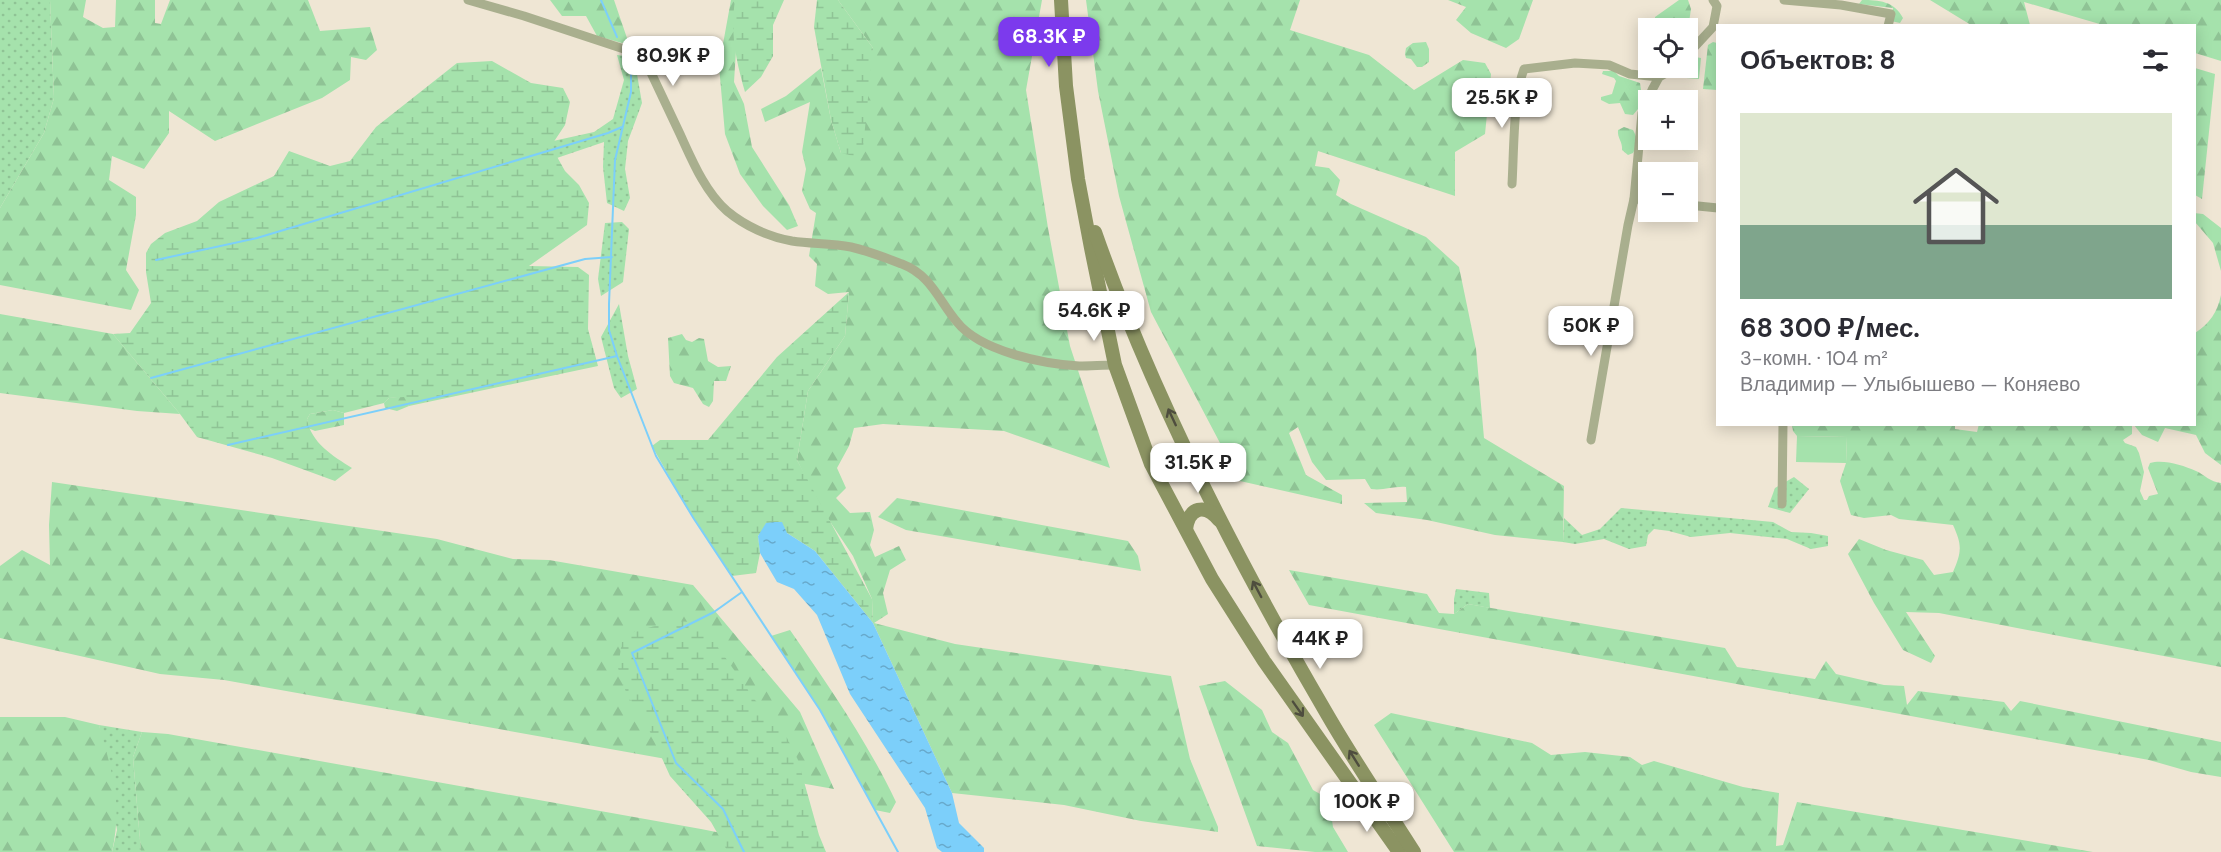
<!DOCTYPE html>
<html lang="ru">
<meta charset="utf-8">
<style>
:root{--surface:#fff;--page:#f2f2f3;--text:#2b2b33;--muted:#7c7c81;--accent:#7c3aed}
body{margin:0;font-family:"DM Sans",sans-serif;background:var(--page);color:var(--text);height:100vh;display:flex;flex-direction:column;font-size:22px;white-space:nowrap}
*{box-sizing:border-box;margin:0}
p{font-size:20px;color:var(--muted)}
.icon{flex:none;width:33px;height:33px;fill:none;stroke:currentColor;stroke-width:2;stroke-linecap:round;stroke-linejoin:round}
.map{position:relative;flex:1;overflow:hidden}
.sheet{position:absolute;left:1716px;top:24px;width:480px;height:402px;display:flex;flex-direction:column;background:var(--surface);border-radius:0px;box-shadow:0 3px 15px #0003}
.sheet>*{flex:none}
.tools{position:absolute;left:1638px;top:18px;display:grid;gap:12px}
.tools a{display:grid;place-items:center;width:60px;height:60px;border-radius:0px;background:var(--surface);box-shadow:0 3px 15px #0003;font-size:30px}
.price{position:absolute;translate:-50% -51px;padding:0 14px;border-radius:12px;background:#fff;color:#222;font-size:20px;line-height:39px;filter:drop-shadow(0 2px 3px #0008)}
.price::after{content:'';position:absolute;left:50%;top:36px;width:18px;height:14px;margin-left:-9px;background:inherit;clip-path:polygon(0 0,100% 0,50% 100%)}
.price.current{background:var(--accent);color:#fff}
ul{padding:0;list-style:none}
li{display:grid;align-content:center;gap:12px;height:318px;padding:0 24px}
li span{display:grid;place-items:center;height:186px;border-radius:0px;color:#555}
li>.icon{margin-inline-start:auto}
span .icon{width:108px;height:108px;fill:#fffc;stroke-width:1}
li b{font-size:26px}
h2{display:flex;justify-content:space-between;align-items:center;height:72px;padding:0 24px;font-size:26px}
.map>svg:first-child{display:block}
.grass{fill:url(#grass-dots)}
.forest{fill:url(#forest-firs)}
.wetland{fill:url(#wetland-marsh)}
.garden{fill:#a5e2ac}
.water{fill:url(#water-ripples)}
.lines{fill:none;stroke-linecap:round;stroke-linejoin:round}
.stream{stroke:#7ccffa;stroke-width:2}
.minor{stroke:#a9af8e;stroke-width:9}
.secondary{stroke:#8b9362;stroke-width:14}
.oneway{stroke:#4e4d3e}
</style>
<div class="map">
<svg width="2221" height="852" viewBox="0 0 2221 852">
<defs>
<pattern id="grass-dots" width="8" height="8" patternUnits="userSpaceOnUse" patternTransform="scale(1.5)"><rect width="8" height="8" fill="#a5e2ac"/><path d="M2 2h.1M6 6h.1" fill="none" stroke="#8fc395" stroke-width="1.8" stroke-linecap="round"/></pattern>
<pattern id="forest-firs" width="22" height="20" patternUnits="userSpaceOnUse" patternTransform="scale(1.5)"><rect width="22" height="20" fill="#a5e2ac"/><path d="M5 1l3.5 6h-7zM16 11l3.5 6h-7z" fill="#8fc395"/></pattern>
<pattern id="wetland-marsh" width="20" height="14" patternUnits="userSpaceOnUse" patternTransform="scale(1.5)"><rect width="20" height="14" fill="#a5e2ac"/><path d="M1 5h8M5 5V1M11 12h8M15 12V8" fill="none" stroke="#8fc395"/></pattern>
<pattern id="water-ripples" width="26" height="14" patternUnits="userSpaceOnUse" patternTransform="scale(1.5)"><rect width="26" height="14" fill="#7ccffa"/><path d="M2 4q2-2 4 0t4 0M15 11q2-2 4 0t4 0" fill="none" stroke="#67a9cb"/></pattern>
</defs>
<rect width="100%" height="100%" fill="#efe6d4"/>
<g class="grass">
<path d="M0,0h50l4,98 -10,35 -44,75z"/>
<path d="M617,55l17,2 8,46 -14,38 -3,28 5,29 -6,13 -17,-8 -4,-36 1,-25 -53,18 -7,-17 50,-11 19,-13 11,-39z"/>
<path d="M622,222l7,7 -6,53 -22,14 -3,-17 7,-56z"/>
<path d="M619,304l9,52 9,33 -16,9 -7,-10 -13,-51z"/>
<path d="M1794,477l15,12 -19,24 -22,-6 7,-19z"/>
<path d="M1621,508l152,14 18,10 20,1 17,3v10l-17,3 -24,-10 -57,-6 -39,4 -22,-6 -15,-2 -6,6 -2,11 -17,3 -25,-10 -29,5 -12,-2 1,-24 18,17 18,-6z"/>
<path d="M1456,589l33,4 1,15 -22,-4 -14,10v-15z"/>
<path d="M99,725l43,7 -9,25 8,95h-29l5,-22z"/>
</g>
<g class="forest">
<path d="M50,0h36l-3,17 20,11 12,-1 1,-27h39v23l6,1 9,-24h138l12,31 50,-4 7,23 -11,10 -15,-3 -1,23 -28,18 -107,43 -46,-30v22l-25,36 -32,-13 -3,24 27,17v18l-10,55 13,20 -8,20 -131,-25v-77l44,-75 10,-35z"/>
<path d="M550,0h64l14,41 -6,2 -25,-7 -11,-20h-24z"/>
<path d="M731,0h14l-8,35 -3,47 10,22 8,43 37,58 9,21 -11,4 -24,-24 -23,-32 -15,-40 -6,-68z"/>
<path d="M838,0h204l-16,90 22,138 22,118 40,122 -106,-37 -121,-7 -29,4 -5,18 -12,22 9,20 -10,10 14,15 20,-1 4,18 -4,15 5,12 24,-11 7,14 -16,10 -7,23 5,21 -14,9 81,21 216,32 19,83 28,68v5l-77,-11 -77,-16 -112,-12 -79,-170 -1,-24 -19,-43 -34,-51 -22,-45 11,-69 37,-55 4,-44 -21,2 -13,-8 2,-22 -8,-8 7,-43 -6,-4 -8,-18 4,-22 -4,-17 8,-50 -45,20 -4,-13 25,-13 35,-28 10,52 10,33 32,-105z"/>
<path d="M1086,0h214l-10,30 79,25 45,35 49,-30 22,3 6,11 -6,60 -30,18v44l-137,-45 -3,15 14,2 11,12 -4,15 15,9 75,33 33,30 17,82 8,89 80,48 -1,56 -68,-7 -68,-15 -51,-7 -12,-10 43,-1 -1,-15c-13,-1 -23,4 -35,2l-6,-10 -39,1 -14,-18 -14,-35 -9,6 17,42 36,20v9l-102,-23 -89,-169 -32,-116 -21,-105z"/>
<path d="M1448,0h85l-14,39 -13,9 -35,-15 -15,-13 10,-13z"/>
<path d="M1679,0h9l3,9 -3,20 -33,-1v-11z"/>
<path d="M1862,0c17,0 32,1 41,18l-3,5 -9,-2 2,-13 -34,-4z"/>
<path d="M1930,0h291v61l-26,-8 -1,-27 -91,-1 -79,-23 6,23h3h-62z"/>
<path d="M1426,42l3,7v13l-7,5h-5l-6,-8 -5,-1 -1,-4 1,-6 7,-5z"/>
<path d="M1713,42l4,1v47l-14,-1 5,-44z"/>
<path d="M2195,68l20,6 -13,125 -7,-4z"/>
<path d="M1603,71h11l5,5 21,7 3,20 -10,12 -8,-1 -5,-11 -11,1 -8,-4v-3l11,-3 4,-13 -2,-3 -12,-4z"/>
<path d="M1624,127l9,3c5,9 5,14 0,23l-5,2 -6,-5c1,-8 -5,-12 -4,-20z"/>
<path d="M2194,213l9,1 18,14v43l-8,-28 -18,-21z"/>
<path d="M2221,295v170l-16,-12 -9,-18 -31,-7 -7,14 -16,-7 -8,-10 60,-1 1,-91c15,-10 22,-20 26,-38z"/>
<path d="M0,314l113,20 67,80 -43,-3 -137,-18z"/>
<path d="M682,334l4,6 6,2 7,-4 5,1 4,22 10,6 13,-1 -5,15h-12l-1,20 -4,6 -6,-3 -10,-16 -19,-5 -4,-7 -2,-38z"/>
<path d="M405,396l4,10 -12,5 -12,-3 -1,-5 5,-5z"/>
<path d="M333,410l11,3v12l-29,6 -7,-3 -1,-9 3,-5z"/>
<path d="M1955,424v5l22,3 2,-8 153,1v9l-9,6 2,3 11,4 3,6 5,19 -4,19 4,9h3l2,-4 9,-2 -10,-26 2,-5c13,-4 33,2 46,8 9,4 14,11 25,12v184l-282,-54 -33,-1 29,44 -4,7 -28,-13 -29,-47 -26,-49 11,-15 27,11 37,10 11,15 19,-3c9,-21 9,-27 0,-47l-54,-6 -8,-4 -27,3 -13,-3 -11,-34 6,-18 1,-26 -50,-1 -4,-5 -1,-6z"/>
<path d="M52,482l385,57 76,20 36,1 144,25 107,127 34,77 -610,-109 -64,-6 -160,-36v-72l22,-16 28,15 -1,-40z"/>
<path d="M897,498l231,43 10,15 3,15 -235,-41 -28,-13z"/>
<path d="M1289,570l138,24 12,19 15,1 14,-10 257,44 12,19 78,12 11,-18 10,13 48,11 20,1 3,19 11,-14 86,11 7,9 9,-10 201,41v35l-30,-5 -42,-12 -840,-155z"/>
<path d="M790,630c38,55 77,111 106,172l-6,11 -15,-3 -55,-100 -49,-74z"/>
<path d="M1225,681l37,29 10,22 16,11 25,47 16,9 4,28 15,25h-33l-58,-6 -58,-160z"/>
<path d="M1391,713l141,30 19,12 34,-3 45,5 12,8 12,-4 89,26 36,6 -3,53 7,-1 14,-43 296,50h-639l-80,-127z"/>
<path d="M0,717h65l34,8c13,48 24,77 13,127h-112z"/>
<path d="M142,732l26,2 533,95 117,23h-677l-8,-95z"/>
</g>
<g class="wetland">
<path d="M735,0h49l-11,25v31l-12,21 -16,15c-9,-32 -15,-58 -10,-92z"/>
<path d="M817,0h21l35,48 -11,110 -21,-5 -10,-33 -17,-93z"/>
<path d="M492,61l39,22 32,5 7,14 -5,23 -14,21 14,25 14,14 10,18 -2,22 -58,41 49,1 11,8 -1,54 10,37 -189,40 -5,-9 -15,1 -5,5 -40,10 -11,-3 -23,4 -3,5c4,24 26,37 45,49l-17,13 -63,-23 -75,-21 -17,-23 -67,-80 17,-1 21,-30 -5,-31v-19l5,-9 14,-11 32,-12 22,-19 55,-26 15,-25 41,15 20,-5 26,-34 81,-64z"/>
<path d="M849,292l-4,44 -37,55 -11,69 75,139 1,24 -58,-72 -28,-18 -29,2 2,18 -4,20 -24,3 -44,-66 -36,-64 8,-6h48l69,-83z"/>
<path d="M672,621l22,1 17,15 44,63 32,38 11,22 21,75 7,17h-98l-17,-30 -41,-46 -24,-53 -19,-28 -9,-27 4,-27 12,-9z"/>
</g>
<g class="garden">
<path d="M1689,56l12,2 -2,21 -13,-1z"/>
<path d="M1797,436l50,1 -1,26 -50,-1z"/>
</g>
<path class="water" d="M774,522h8l5,11 28,18 58,72 79,170 7,30 25,25v4h-42l-5,-4 -12,-40 -75,-114 -33,-79 -23,-26 -17,-7 -17,-29 -2,-17 8,-13z"/>
<g class="lines">
<g class="stream">
<path d="M601,0l16,37"/>
<path d="M626,57l5,14v21l-16,68 -6,144v26l8,26 39,100 38,63 126,191 78,142"/>
<path d="M156,260l101,-22 351,-105 14,-6"/>
<path d="M151,378l434,-119 27,-2"/>
<path d="M228,445l389,-89"/>
<path d="M742,592l-28,20 -82,41 44,110 47,46 21,43"/>
</g>
<g class="minor">
<path d="M468,0l56,16 115,38 6,6c12,25 23,49 35,74 12,26 25,58 47,77 18,15 42,26 65,30 20,3 39,2 59,6 17,4 35,11 51,17 29,11 37,37 55,58 23,29 86,42 122,44 12,0 24,-1 36,-1"/>
<path d="M1784,0l57,5 50,9 -3,12"/>
<path d="M1688,54l25,-27 4,-21 -4,-6"/>
<path d="M1512,184c2,-32 1,-86 12,-115l51,-6 34,2 21,9 29,3"/>
<path d="M1634,199l14,1"/>
<path d="M1688,205l30,3"/>
<path d="M1591,440l37,-215 6,-26 8,-86 10,-23 7,-13 16,-9"/>
<path d="M1782,504l1,-80"/>
</g>
<g class="secondary">
<path d="M1061,0l5,86 12,93 13,69 24,117 36,99 61,115 52,82 135,191"/>
<path d="M1095,232c58,166 143,330 232,482 27,47 58,92 87,138"/>
<path d="M1186,529c3,-22 19,-26 33,-9"/>
</g>
</g>
<defs><path id="oneway-shaft" d="M-6 0H5M1.5-3L5.5 0L1.5 3" fill="none" stroke-width="1.6" stroke-linecap="round" stroke-linejoin="round" transform="scale(1.5)"/></defs>
<g class="oneway">
<use href="#oneway-shaft" transform="translate(1172 417) rotate(-115)"/>
<use href="#oneway-shaft" transform="translate(1257 589) rotate(-118)"/>
<use href="#oneway-shaft" transform="translate(1298 709) rotate(55)"/>
<use href="#oneway-shaft" transform="translate(1354 758) rotate(-122)"/>
</g>
</svg>
<div class="tools">
<a><svg class="icon" aria-label="locate" viewBox="0 0 24 24"><circle cx="12" cy="12" r="6"/><path d="M12 2v4M12 18v4M2 12h4M18 12h4"/></svg></a>
<a>+</a>
<a>−</a>
</div>
<b class="price current" style="left:1049px;top:68px">68.3K ₽</b>
<b class="price" style="left:673px;top:87px">80.9K ₽</b>
<b class="price" style="left:1502px;top:129px">25.5K ₽</b>
<b class="price" style="left:1094px;top:342px">54.6K ₽</b>
<b class="price" style="left:1591px;top:357px">50K ₽</b>
<b class="price" style="left:1198px;top:494px">31.5K ₽</b>
<b class="price" style="left:1320px;top:670px">44K ₽</b>
<b class="price" style="left:1367px;top:833px">100K ₽</b>
<section class="sheet">
<h2>Объектов: 8<svg class="icon" aria-label="filters" viewBox="0 0 24 24"><path d="M4 7h16M4 17h16"/><circle cx="9" cy="7" r="2"/><circle cx="15" cy="17" r="2"/></svg></h2>
<ul>
<li><span style="background:linear-gradient(#dfe7d0 60%,#7fa58c 0)"><svg class="icon" aria-label="home" viewBox="0 0 24 24"><path d="M3 11l9-7 9 7M6 9v11h12V9"/></svg></span><div><b>68 300 ₽/мес.</b><p>3-комн. · 104 m²</p><p>Владимир — Улыбышево — Коняево</p></div></li>
</ul>
</section>
</div>
